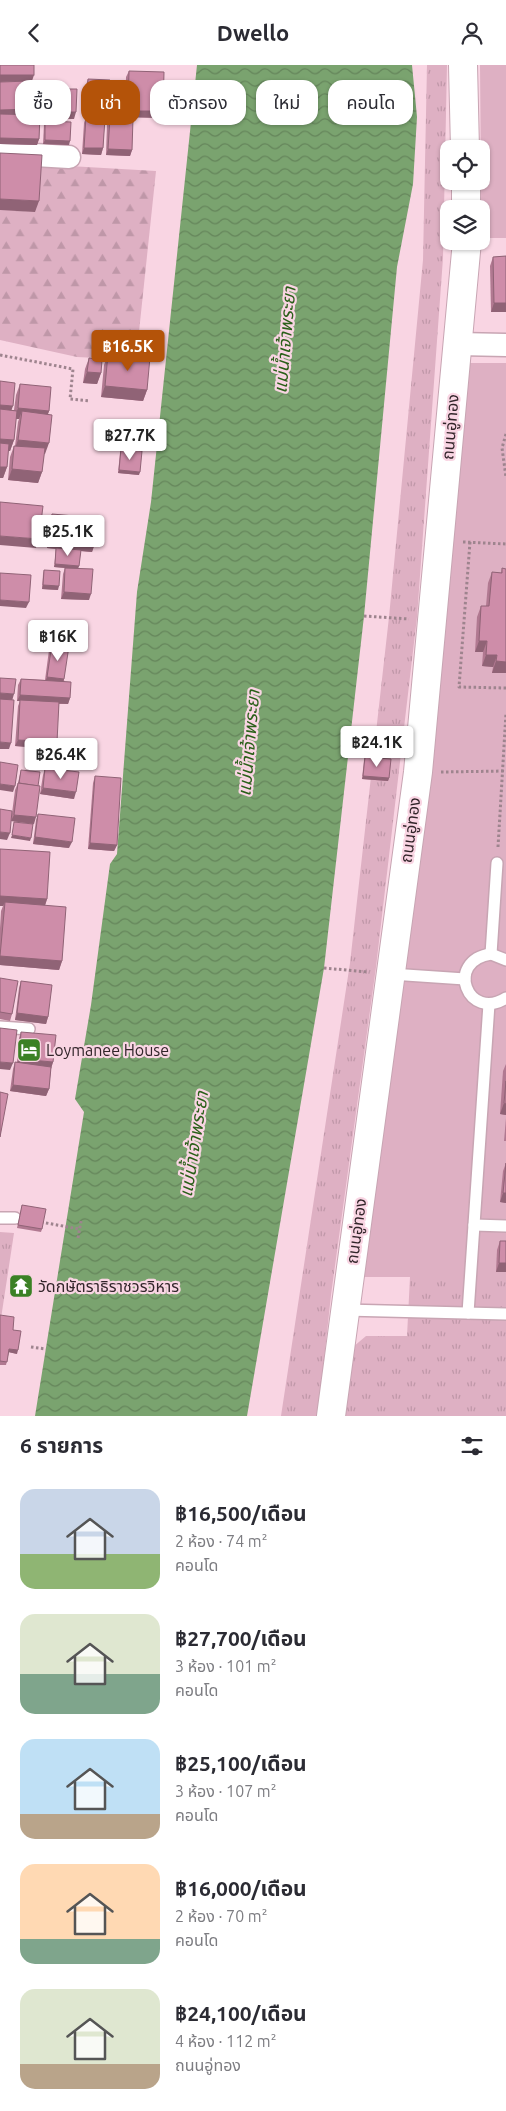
<!DOCTYPE html>
<html lang="th">
<meta charset="utf-8">
<style>
:root{--surface:#fff;--page:#f7f7f7;--text:#2b2b33;--muted:#7c7c81;--accent:#b45309}
body{margin:0;font-family:Ubuntu,"Noto Sans Thai",sans-serif;background:var(--page);color:var(--text);height:100vh;display:flex;flex-direction:column;font-size:19px;white-space:nowrap}
*{box-sizing:border-box;margin:0}
p{font-size:16px;color:var(--muted)}
.icon{flex:none;width:28px;height:28px;fill:none;stroke:currentColor;stroke-width:2;stroke-linecap:round;stroke-linejoin:round}
.map{position:relative;height:1351px;overflow:hidden}
.sheet{display:flex;flex-direction:column;background:var(--surface);flex:1}
.sheet>*{flex:none}
.guide{position:absolute;left:15px;top:15px;width:476px;height:45px;display:flex;gap:10px}
.tools{position:absolute;left:440px;top:75px;display:grid;gap:10px}
.tools a{display:grid;place-items:center;width:50px;height:50px;border-radius:10px;background:var(--surface);box-shadow:0 1px 4px #0004;font-size:25px}
.price{position:absolute;translate:-50% -42px;padding:0 11px;border-radius:5px;background:#fff;color:#222;font-size:16px;line-height:32px;filter:drop-shadow(0 1px 2px #0008)}
.price::after{content:'';position:absolute;left:50%;top:30px;width:15px;height:11px;margin-left:-8px;background:inherit;clip-path:polygon(0 0,100% 0,50% 100%)}
.price.selected{background:var(--accent);color:#fff}
ul{padding:0;list-style:none}
li{display:flex;align-items:center;gap:15px;height:125px;padding:0 20px}
li span{display:grid;place-items:center;flex:none;width:140px;height:100px;border-radius:15px;color:#555}
li>.icon{margin-inline-start:auto}
span .icon{width:60px;height:60px;fill:#fffc;stroke-width:1}
li b{font-size:21px}
h2{display:flex;justify-content:space-between;align-items:center;height:60px;padding:0 20px;font-size:21px}
.pill{padding:0 18px;border-radius:15px;background:var(--surface);box-shadow:0 1px 4px #0004;font-size:18px;line-height:45px}
.pill.selected{background:var(--accent);color:#fff}
header{display:flex;justify-content:space-between;align-items:center;height:65px;padding:0 20px;background:var(--surface);font-size:22px;font-weight:600}
.map>svg:first-child{display:block}
.grass{fill:url(#grass-tufts)}
.forest{fill:url(#forest-firs)}
.garden{fill:#deb0c3}
.water{fill:url(#water-waves)}
.lines{fill:none;stroke-linecap:round;stroke-linejoin:round}
.service-casing{stroke:#c8a5b3;stroke-width:14}
.minor-casing{stroke:#c8a5b3;stroke-width:25}
.secondary-casing{stroke:#c8a5b3;stroke-width:30}
.path{stroke:#9e848e;stroke-width:3;stroke-dasharray:2.5 2.5;stroke-linecap:butt}
.service{stroke:#fff;stroke-width:11}
.minor{stroke:#fff;stroke-width:22}
.secondary{stroke:#fff;stroke-width:28}
.wall{fill:#b17991}
.shaded-wall{fill:#906376}
.building{fill:#ce8da9;stroke:#906376}
.labels{text-anchor:middle;dominant-baseline:central;stroke-width:4.5;stroke-linejoin:round;paint-order:stroke}
.street-label{font-size:16px;fill:#32252a;stroke:#f9d5e3}
.poi-label{font-size:16px;fill:#32252a;stroke:#f9d5e3;text-anchor:start}
.water-label{font-size:18px;font-style:italic;fill:#2a6019;stroke:#f9d5e3}
</style>
<header><svg class="icon" aria-label="back" viewBox="0 0 24 24"><path d="M15 5l-7 7 7 7"/></svg>Dwello<svg class="icon" aria-label="person" viewBox="0 0 24 24"><circle cx="12" cy="8" r="4"/><path d="M4 21q1-7 8-7t8 7"/></svg></header>
<div class="map">
<svg width="506" height="1351" viewBox="0 0 506 1351">
<defs>
<pattern id="grass-tufts" width="24" height="20" patternUnits="userSpaceOnUse" patternTransform="scale(1.25)"><rect width="24" height="20" fill="#deb0c3"/><path d="M3 7l-1-3M5 7V3M7 7l1-3M15 17l-1-3M17 17v-4M19 17l1-3" fill="none" stroke="#bf97a8"/></pattern>
<pattern id="forest-firs" width="22" height="20" patternUnits="userSpaceOnUse" patternTransform="scale(1.25)"><rect width="22" height="20" fill="#deb0c3"/><path d="M5 1l3.5 6h-7zM16 11l3.5 6h-7z" fill="#bf97a8"/></pattern>
<pattern id="water-waves" width="16" height="10" patternUnits="userSpaceOnUse" patternTransform="scale(1.25)"><rect width="16" height="10" fill="#7aa36f"/><path d="M0 5q4-4 8 0t8 0" fill="none" stroke="#65855b"/></pattern>
</defs>
<rect width="100%" height="100%" fill="#f9d5e3"/>
<g class="grass">
<path d="M427,0h20l-4,193 -26,359 -41,350 -45,328 -13,121h-37l69,-453 39,-346 34,-357z"/>
<path d="M0,1167l14,1 -14,92z"/>
<path d="M410,1212h96v139h-161l8,-69 13,-11h41z"/>
</g>
<path class="forest" d="M0,97l156,9 -20,189 -59,-3 -77,-17z"/>
<g class="garden">
<path d="M480,0h26v173h-25v-29h-2l1,-28h1z"/>
<path d="M470,298h36v914h-143l66,-505z"/>
</g>
<path class="water" d="M197,0h215l5,52 -4,67 -16,83 -33,349 -40,352 -77,448h-212l49,-304 -9,-13 16,-94 19,-141 7,-10 20,-262 14,-90z"/>
<g class="lines">
<defs>
<g id="service">
<path d="M491,889l6,-91"/>
<path d="M506,895l-15,-6c-47,7 -23,68 15,44"/>
<path d="M391,909l74,5"/>
<path d="M0,962l29,2"/>
<path d="M0,1153h15"/>
<path d="M474,1160l32,1"/>
<path d="M345,1245l161,4"/>
<path d="M468,1248l21,-309"/>
</g>
<g id="minor">
<path d="M0,88l69,4"/>
<path d="M458,279l48,1"/>
</g>
<g id="secondary">
<path d="M463,0l2,84"/>
<path d="M466,116v28"/>
<path d="M331,1351l87,-644 49,-531"/>
</g>
</defs>
<use href="#service" class="service-casing"/>
<use href="#minor" class="minor-casing"/>
<use href="#secondary" class="secondary-casing"/>
<g class="path">
<path d="M0,290l73,14 -3,30 20,2"/>
<path d="M506,369l-4,14 4,29"/>
<path d="M463,477l43,2"/>
<path d="M470,477l-11,145 47,1"/>
<path d="M364,551l45,3"/>
<path d="M441,707l65,-1"/>
<path d="M498,782l8,-134"/>
<path d="M324,903l44,4"/>
<path d="M41,1157l38,7"/>
<path d="M78,1173l3,-17"/>
<path d="M31,1282l15,2"/>
</g>
<use href="#service" class="service"/>
<use href="#minor" class="minor"/>
<use href="#secondary" class="secondary"/>
</g>
<g class="wall">
<path d="M129,6l32,47 -36,-1 1,-40z"/>
<path d="M88,14l21,33 -2,6h-2l-2,30 -2,7 -19,-1 2,-31 2,-6h-2l2,-32z"/>
<path d="M0,17l28,33h3l1,-20 2,-6 40,30 -34,-1 -1,21 -2,6 -37,-1z"/>
<path d="M110,53l22,32 -2,6 -24,-1 1,-31z"/>
<path d="M45,56l24,24 -26,-1 1,-20z"/>
<path d="M506,191v56h-15l-1,-46 3,-9z"/>
<path d="M108,289l39,36 -4,11 -42,-4 3,-32z"/>
<path d="M89,293l12,15 -4,11 -14,-1 2,-14z"/>
<path d="M0,316l11,29h3l2,-15 4,-11 29,27 -1,3 -6,58 -4,11 -30,-3 2,-23 4,-11h1l3,-24 1,-3h-3l-2,21 -4,11h-2l-1,16 -4,11h-3z"/>
<path d="M121,384l18,26 -21,-2 2,-20z"/>
<path d="M52,449l42,32 -2,6 -11,-1 -3,17 11,32 -28,-1 2,-25 2,-6 -11,-1 2,-18 -9,-1 2,-28z"/>
<path d="M502,503l4,105h-14l1,-6 -11,-1 1,-14h-8l2,-35 4,-11h5l2,-23 4,-11 9,1z"/>
<path d="M44,505l14,20 -16,-1 1,-15z"/>
<path d="M52,579l18,54 -2,6h-9l-5,45 -39,-3 3,-40 2,-5h-3l1,-16 3,-6 24,1 4,-30z"/>
<path d="M365,692l24,21 -1,3 -26,-2 2,-19z"/>
<path d="M45,703l29,31 -34,-5 3,-19z"/>
<path d="M21,705l13,54 -23,-3 4,-31 3,-7z"/>
<path d="M95,711l22,69 -3,6 -26,-2 5,-66z"/>
<path d="M38,749l31,34 -36,-4 3,-24z"/>
<path d="M0,784l47,50 -2,7 17,55 -3,9 -59,-5v-37l1,-17 2,-5h-3z"/>
<path d="M0,913l12,36 -2,7 -10,-2z"/>
<path d="M21,916l27,36 -2,7 -31,-4 4,-32z"/>
<path d="M21,967l32,30 -2,6 -2,21 -3,7 -36,-5 3,-22 2,-7h2l2,-24z"/>
<path d="M506,999v51l-6,-1 3,-43z"/>
<path d="M506,1053v23h-2z"/>
<path d="M506,1098v40l-6,-1 3,-31z"/>
<path d="M22,1140l20,24 -1,3 -24,-4z"/>
<path d="M500,1176l6,31h-10l1,-22z"/>
<path d="M0,1250l13,15 4,24 -8,-2 -3,13h-6z"/>
</g>
<g class="shaded-wall">
<path d="M0,10h34l-2,6 -32,1z"/>
<path d="M30,44l-3,7h-27v-6z"/>
<path d="M86,46l23,1 -2,6 -23,-1z"/>
<path d="M128,46h35l-2,7 -36,-1z"/>
<path d="M33,47h43l-2,7 -43,-1z"/>
<path d="M0,73l39,1 -2,6 -37,-1z"/>
<path d="M45,75l25,1 -1,4 -26,-1z"/>
<path d="M84,83h19l-2,7 -19,-1z"/>
<path d="M108,84l24,1 -2,6 -24,-1z"/>
<path d="M0,134l39,2 -4,11 -35,-2z"/>
<path d="M494,238h12v9h-15z"/>
<path d="M87,307l14,1 -4,11 -14,-1z"/>
<path d="M105,321l42,4 -4,11 -42,-4z"/>
<path d="M0,340l13,1 -4,11 -9,-1z"/>
<path d="M18,343l31,3 -4,11 -23,-11 -3,8h-5z"/>
<path d="M0,374l14,1 -4,11 -10,-1z"/>
<path d="M18,375l31,3 -4,11 -31,-3z"/>
<path d="M0,402h7l-4,11h-3z"/>
<path d="M12,404l30,3 -4,11 -30,-3z"/>
<path d="M119,405l21,2 -1,3 -21,-2z"/>
<path d="M0,471l39,3 -3,9 -36,-3z"/>
<path d="M49,477l45,4 -2,6 -45,-4z"/>
<path d="M55,499l24,2 -1,3 -24,-2z"/>
<path d="M43,520l16,1 -1,4 -16,-1z"/>
<path d="M64,527l27,2 -2,6 -28,-1z"/>
<path d="M0,535l29,2 -3,6 -26,-2z"/>
<path d="M479,576h8l-4,11h-8z"/>
<path d="M486,590h11l-4,12 -11,-1z"/>
<path d="M496,596l10,1v11h-14z"/>
<path d="M47,612l17,2 -2,6 -17,-2z"/>
<path d="M0,628l14,1 -2,7 -12,-1z"/>
<path d="M20,630l50,3 -2,6 -48,-3v-1v1h-3z"/>
<path d="M18,675l39,2 -3,7 -39,-3z"/>
<path d="M0,677l11,1 -2,6h-9z"/>
<path d="M363,711l26,2 -1,3 -26,-2z"/>
<path d="M0,719l15,2 -2,6 -13,-2z"/>
<path d="M43,723l33,4 -2,7 -34,-5z"/>
<path d="M14,750l22,2 -2,7 -23,-3z"/>
<path d="M0,767l10,1 -3,7 -7,-1z"/>
<path d="M12,770l19,3 -1,3 -19,-3z"/>
<path d="M35,772l37,5 -3,6 -36,-4z"/>
<path d="M90,778l27,2 -3,6 -26,-2z"/>
<path d="M0,831l47,3 -3,9 -39,-6 -2,4h-3z"/>
<path d="M0,891l62,5 -3,9 -59,-5z"/>
<path d="M17,948l31,4 -2,7 -31,-4z"/>
<path d="M19,994l34,3 -2,7 -35,-3z"/>
<path d="M0,997l13,1 -3,7 -10,-1z"/>
<path d="M13,1020l36,4 -3,7 -36,-5z"/>
<path d="M504,1038l2,1v11l-6,-1z"/>
<path d="M503,1128h3v10l-6,-1z"/>
<path d="M499,1198h7v9h-10z"/>
<path d="M9,1284l9,1 -1,4 -9,-2z"/>
</g>
<g class="building">
<rect x="0" y="0" width="34" height="10"/>
<path d="M129,6l35,1 -1,39h-35z"/>
<path d="M88,14l22,1 -1,32 -23,-1z"/>
<path d="M30,16v28l-30,1v-28z"/>
<path d="M34,24h43l-1,23h-43z"/>
<path d="M0,49l40,1 -1,24 -39,-1z"/>
<path d="M86,52l19,1 -2,30h-19z"/>
<path d="M110,53h23l-1,32 -24,-1z"/>
<path d="M45,56l26,1 -1,19 -25,-1z"/>
<path d="M0,88l42,2 -3,46 -39,-2z"/>
<path d="M506,191v47h-12l-1,-46z"/>
<path d="M108,289l42,3 -3,33 -42,-4z"/>
<path d="M89,293l13,2 -1,13 -14,-1z"/>
<path d="M0,316l15,2 -2,23 -13,-1z"/>
<path d="M20,319l31,3 -2,24 -31,-3z"/>
<path d="M0,344l17,2 -3,29 -14,-1z"/>
<path d="M22,346l30,4 -3,28 -31,-3z"/>
<path d="M0,378l9,1 -2,23h-7z"/>
<path d="M14,381l31,2 -3,24 -30,-3z"/>
<path d="M121,384l21,2 -2,21 -21,-2z"/>
<path d="M0,437l43,4 -4,33 -39,-3z"/>
<path d="M52,449l45,4 -3,28 -45,-4z"/>
<path d="M56,483l25,2 -2,16 -24,-2z"/>
<path d="M65,503l28,1 -2,25 -27,-2z"/>
<path d="M502,503l4,1v93l-10,-1 1,-6h-11l1,-14h-8l2,-35h8l3,-34 10,1z"/>
<path d="M44,505l16,1 -1,15 -16,-1z"/>
<path d="M0,508l31,2 -2,27 -29,-2z"/>
<path d="M52,579l17,2 -5,33 -17,-2z"/>
<path d="M0,613l16,1 -2,15 -14,-1z"/>
<path d="M21,614l50,3 -1,16 -50,-3z"/>
<path d="M0,634l14,1 -3,43 -11,-1z"/>
<path d="M20,635l39,2 -2,40 -39,-2z"/>
<path d="M365,692l26,2 -2,19 -26,-2z"/>
<path d="M0,697l18,3 -3,21 -15,-2z"/>
<path d="M45,703l34,4 -3,20 -33,-4z"/>
<path d="M21,705l19,2 -2,14 -19,-3z"/>
<path d="M95,711l26,2 -4,67 -27,-2z"/>
<path d="M18,718l22,3 -4,31 -22,-2z"/>
<path d="M0,744l12,2 -2,22 -10,-1z"/>
<path d="M38,749l37,4 -3,24 -37,-5z"/>
<path d="M14,757l19,2 -2,14 -19,-3z"/>
<path d="M0,784l50,3 -3,47 -47,-3z"/>
<path d="M5,837l61,5 -4,54 -62,-5z"/>
<path d="M0,913l18,3 -6,33 -12,-2z"/>
<path d="M21,916l31,4 -4,32 -31,-4z"/>
<path d="M0,963l17,2 -4,33 -13,-1z"/>
<path d="M21,967l35,3 -3,27 -34,-3z"/>
<path d="M15,997l36,5 -2,22 -36,-4z"/>
<path d="M506,1016v23l-2,-1z"/>
<path d="M0,1027l8,2 -8,43z"/>
<path d="M506,1098v30h-3z"/>
<path d="M22,1140l24,4 -4,20 -24,-4z"/>
<path d="M500,1176h6v22h-7z"/>
<path d="M0,1250l14,2 -1,13 8,1 -3,19 -9,-1 -2,13 -7,-1z"/>
</g>
<defs>
<symbol id="hotel-square" viewBox="-11 -11 22 22"><rect x="-9" y="-9" width="18" height="18" rx="4" fill="#3b8125" stroke="#f9d5e3"/><path d="M-6-4.5h1.5V1H6V5H4.5V3h-9V5H-6ZM-4 0a1.8 1.8 0 1 1 3.6 0ZM.5 0V-2.5h3Q6-2.5 6 0Z" fill="#fff"/></symbol>
<symbol id="temple-square" viewBox="-11 -11 22 22"><rect x="-9" y="-9" width="18" height="18" rx="4" fill="#3b8125" stroke="#f9d5e3"/><path d="M0-6L5-2H3V0L6.5 2.5H4V6H1.5V3h-3V6H-4V2.5H-6.5L-3 0V-2H-5Z" fill="#fff"/></symbol>
</defs>
<g fill-rule="evenodd">
<use href="#hotel-square" x="15" y="971" width="28" height="28"/>
<use href="#temple-square" x="7" y="1207" width="28" height="28"/>
</g>
<g class="labels">
<g class="street-label">
<text transform="translate(450 362) rotate(-85)">ถนนอู่ทอง</text>
<text transform="translate(410 765) rotate(-82)">ถนนอู่ทอง</text>
<text transform="translate(356 1166) rotate(-82)">ถนนอู่ทอง</text>
</g>
<g class="poi-label">
<text x="46" y="985">Loymanee House</text>
<text x="38" y="1221">วัดกษัตราธิราชวรวิหาร</text>
</g>
<g class="water-label">
<text transform="translate(284 275) rotate(-85)">แม่น้ำเจ้าพระยา</text>
<text transform="translate(248 678) rotate(-85)">แม่น้ำเจ้าพระยา</text>
<text transform="translate(193 1079) rotate(-81)">แม่น้ำเจ้าพระยา</text>
</g>
</g>
</svg>
<div class="tools">
<a><svg class="icon" aria-label="locate" viewBox="0 0 24 24"><circle cx="12" cy="12" r="6"/><path d="M12 2v4M12 18v4M2 12h4M18 12h4"/></svg></a>
<a><svg class="icon" aria-label="layers" viewBox="0 0 24 24"><path d="M12 4l9 5-9 5-9-5zM3 14l9 5 9-5"/></svg></a>
</div>
<b class="price selected" style="left:128px;top:307px">฿16.5K</b>
<b class="price" style="left:130px;top:396px">฿27.7K</b>
<b class="price" style="left:68px;top:492px">฿25.1K</b>
<b class="price" style="left:58px;top:597px">฿16K</b>
<b class="price" style="left:377px;top:703px">฿24.1K</b>
<b class="price" style="left:61px;top:715px">฿26.4K</b>
<div class="guide">
<a class="pill">ซื้อ</a>
<a class="pill selected">เช่า</a>
<a class="pill">ตัวกรอง</a>
<a class="pill">ใหม่</a>
<a class="pill">คอนโด</a>
</div>
</div>
<section class="sheet">
<h2>6 รายการ<svg class="icon" aria-label="filters" viewBox="0 0 24 24"><path d="M4 7h16M4 17h16"/><circle cx="9" cy="7" r="2"/><circle cx="15" cy="17" r="2"/></svg></h2>
<ul>
<li><span style="background:linear-gradient(#c9d6e8 65%,#8fb573 0)"><svg class="icon" aria-label="home" viewBox="0 0 24 24"><path d="M3 11l9-7 9 7M6 9v11h12V9"/></svg></span><div><b>฿16,500/เดือน</b><p>2 ห้อง · 74 m²</p><p>คอนโด</p></div></li>
<li><span style="background:linear-gradient(#dfe7d0 60%,#7fa58c 0)"><svg class="icon" aria-label="home" viewBox="0 0 24 24"><path d="M3 11l9-7 9 7M6 9v11h12V9"/></svg></span><div><b>฿27,700/เดือน</b><p>3 ห้อง · 101 m²</p><p>คอนโด</p></div></li>
<li><span style="background:linear-gradient(#bfe0f5 75%,#b9a48a 0)"><svg class="icon" aria-label="home" viewBox="0 0 24 24"><path d="M3 11l9-7 9 7M6 9v11h12V9"/></svg></span><div><b>฿25,100/เดือน</b><p>3 ห้อง · 107 m²</p><p>คอนโด</p></div></li>
<li><span style="background:linear-gradient(#ffd9b3 75%,#7fa58c 0)"><svg class="icon" aria-label="home" viewBox="0 0 24 24"><path d="M3 11l9-7 9 7M6 9v11h12V9"/></svg></span><div><b>฿16,000/เดือน</b><p>2 ห้อง · 70 m²</p><p>คอนโด</p></div></li>
<li><span style="background:linear-gradient(#dfe7d0 75%,#b9a48a 0)"><svg class="icon" aria-label="home" viewBox="0 0 24 24"><path d="M3 11l9-7 9 7M6 9v11h12V9"/></svg></span><div><b>฿24,100/เดือน</b><p>4 ห้อง · 112 m²</p><p>ถนนอู่ทอง</p></div></li>
</ul>
</section>
